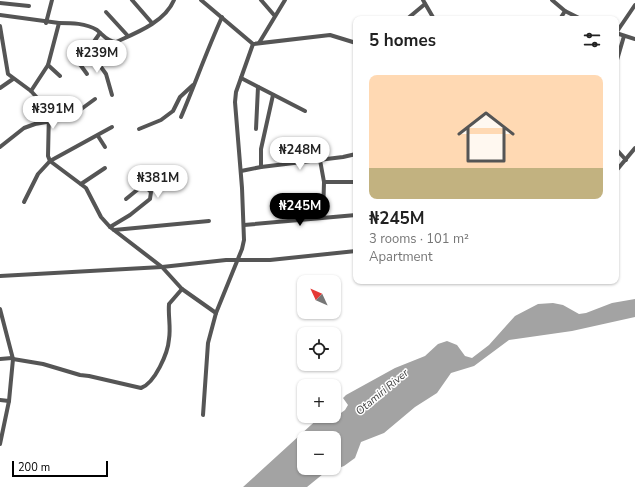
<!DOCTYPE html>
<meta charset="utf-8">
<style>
:root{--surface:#fff;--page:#f2f2f2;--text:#222;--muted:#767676;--accent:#000}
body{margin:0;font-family:"Nunito Sans",sans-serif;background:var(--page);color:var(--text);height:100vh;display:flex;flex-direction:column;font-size:15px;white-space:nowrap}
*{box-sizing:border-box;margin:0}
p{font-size:13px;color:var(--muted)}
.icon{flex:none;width:22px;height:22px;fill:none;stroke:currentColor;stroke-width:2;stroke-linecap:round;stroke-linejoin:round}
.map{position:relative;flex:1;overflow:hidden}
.details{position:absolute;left:353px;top:16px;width:266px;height:268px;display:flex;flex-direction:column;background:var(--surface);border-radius:8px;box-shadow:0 1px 3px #0004}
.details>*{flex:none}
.needle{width:26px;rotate:314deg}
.controls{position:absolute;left:297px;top:275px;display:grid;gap:8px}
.controls a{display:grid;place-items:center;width:44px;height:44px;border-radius:8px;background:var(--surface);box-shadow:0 1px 3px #0004;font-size:20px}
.scale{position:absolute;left:12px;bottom:10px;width:96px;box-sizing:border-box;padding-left:4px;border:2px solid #000;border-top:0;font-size:11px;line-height:14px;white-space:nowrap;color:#000;-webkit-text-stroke:3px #fff;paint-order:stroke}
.price{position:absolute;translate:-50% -34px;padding:0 9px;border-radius:14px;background:#fff;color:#222;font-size:13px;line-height:26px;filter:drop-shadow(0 1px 2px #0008)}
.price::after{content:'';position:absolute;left:50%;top:24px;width:12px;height:9px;margin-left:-6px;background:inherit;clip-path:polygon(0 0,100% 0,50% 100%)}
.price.selected{background:var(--accent);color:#fff}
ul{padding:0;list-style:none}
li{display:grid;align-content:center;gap:8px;height:212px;padding:0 16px}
li span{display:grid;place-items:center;height:124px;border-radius:8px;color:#555}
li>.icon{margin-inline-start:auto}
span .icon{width:72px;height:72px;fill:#fffc;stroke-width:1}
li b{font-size:17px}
h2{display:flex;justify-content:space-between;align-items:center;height:48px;padding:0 16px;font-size:17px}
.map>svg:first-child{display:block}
.water{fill:#a3a3a3;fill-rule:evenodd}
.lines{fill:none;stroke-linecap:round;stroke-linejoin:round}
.street{stroke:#555;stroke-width:4}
.labels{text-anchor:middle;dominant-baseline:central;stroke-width:3;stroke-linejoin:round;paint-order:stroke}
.water-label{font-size:11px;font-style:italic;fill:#444;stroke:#fff}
</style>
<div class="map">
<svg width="635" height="487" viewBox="0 0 635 487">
<rect width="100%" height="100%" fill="#fff"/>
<path class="water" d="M635,299v18l-63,14 -63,9 -35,26 -23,7 -14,20 -22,14 -31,26 -23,9 -6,16 -11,8 -21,8 -16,13h-64l68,-62 8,-7h15l11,-8 3,-5 -5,-7 3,-3 49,-27 30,-12 13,-12 9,-3 10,4 8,11 7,2 17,-13 26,-29 23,-12 15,-1 10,2 16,9 7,-1 26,-10zM304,438h30v30h-30z"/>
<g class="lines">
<g class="street">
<path d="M132,0l20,23"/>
<path d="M201,0l52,44 77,-9 26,8"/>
<path d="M261,0l13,15"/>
<path d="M423,0l11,19"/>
<path d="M552,0l13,11 16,8"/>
<path d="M0,3l29,3"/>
<path d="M106,12l22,24"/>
<path d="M0,15l59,8 -11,42 12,11"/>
<path d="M407,19l18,-15"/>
<path d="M560,19l5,-8"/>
<path d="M46,23l6,-23"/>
<path d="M59,23c12,0 27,0 38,7 6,5 11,12 19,12 20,-9 49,-20 58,-42"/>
<path d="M0,26l8,48 23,17 18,20 -1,45 2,5 36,27 15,29 9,10 52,40 20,22 34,24"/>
<path d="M616,33l19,-28"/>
<path d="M616,33l19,6"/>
<path d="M259,43l26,-43"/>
<path d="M88,49l18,25 6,21"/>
<path d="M617,60l7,-24"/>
<path d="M87,74l-8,-11 21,-30"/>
<path d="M241,78l64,33"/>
<path d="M0,88l13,-9"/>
<path d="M31,91l17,-26"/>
<path d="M181,117c14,-33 26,-67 41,-100"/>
<path d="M139,129l22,-9 12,-9 7,-14 13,-12"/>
<path d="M256,129l2,-42"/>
<path d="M98,136l7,11"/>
<path d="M0,147l24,-19 11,-4 34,-6 26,-19"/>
<path d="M616,149l10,11"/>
<path d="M320,160l4,22 -1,35"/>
<path d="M261,167v-18l12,-54"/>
<path d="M241,171l20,-4 82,-10 13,-3"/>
<path d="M616,171l19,-23"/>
<path d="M324,182h32"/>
<path d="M81,184l24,-16"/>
<path d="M24,202l14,-28 12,-13 62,-34"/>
<path d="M244,225l112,-10"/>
<path d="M110,227l20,-12 20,-16 1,-7 -4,-4 -5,-2 -16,13"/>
<path d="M114,230l95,-9"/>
<path d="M0,276l162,-9 64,-7h44l86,-9"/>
<path d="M0,309l13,50 -4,42 -9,43"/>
<path d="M0,359l12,-1"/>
<path d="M13,359l30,5 37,11 9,1 52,12c14,-5 27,-35 28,-49 2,-12 -1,-23 0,-35l13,-15"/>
<path d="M0,400l9,1"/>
<path d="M203,415l5,-72 8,-30 26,-64 2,-9 -2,-52 -7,-86 1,-10 17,-48"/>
</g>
</g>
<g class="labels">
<g class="water-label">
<text transform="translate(382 392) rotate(-40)">Otamiri River</text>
</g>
</g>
</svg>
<div class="controls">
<a><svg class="needle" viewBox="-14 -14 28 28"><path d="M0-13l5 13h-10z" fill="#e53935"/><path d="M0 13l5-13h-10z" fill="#767676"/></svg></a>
<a><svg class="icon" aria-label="locate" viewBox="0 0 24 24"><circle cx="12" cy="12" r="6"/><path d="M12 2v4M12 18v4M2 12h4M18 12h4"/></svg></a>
<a>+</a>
<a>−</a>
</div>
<div class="scale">200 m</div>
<b class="price" style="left:97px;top:74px">₦239M</b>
<b class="price" style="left:53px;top:130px">₦391M</b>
<b class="price" style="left:300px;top:171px">₦248M</b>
<b class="price" style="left:158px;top:199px">₦381M</b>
<b class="price selected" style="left:300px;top:227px">₦245M</b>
<section class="details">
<h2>5 homes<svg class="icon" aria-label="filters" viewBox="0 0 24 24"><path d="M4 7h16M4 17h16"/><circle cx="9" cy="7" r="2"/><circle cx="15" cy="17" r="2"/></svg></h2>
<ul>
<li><span style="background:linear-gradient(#ffd9b3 75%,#c2b280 0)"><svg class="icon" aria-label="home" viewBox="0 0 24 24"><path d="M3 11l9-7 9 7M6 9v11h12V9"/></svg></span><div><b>₦245M</b><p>3 rooms · 101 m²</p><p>Apartment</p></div></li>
</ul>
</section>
</div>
